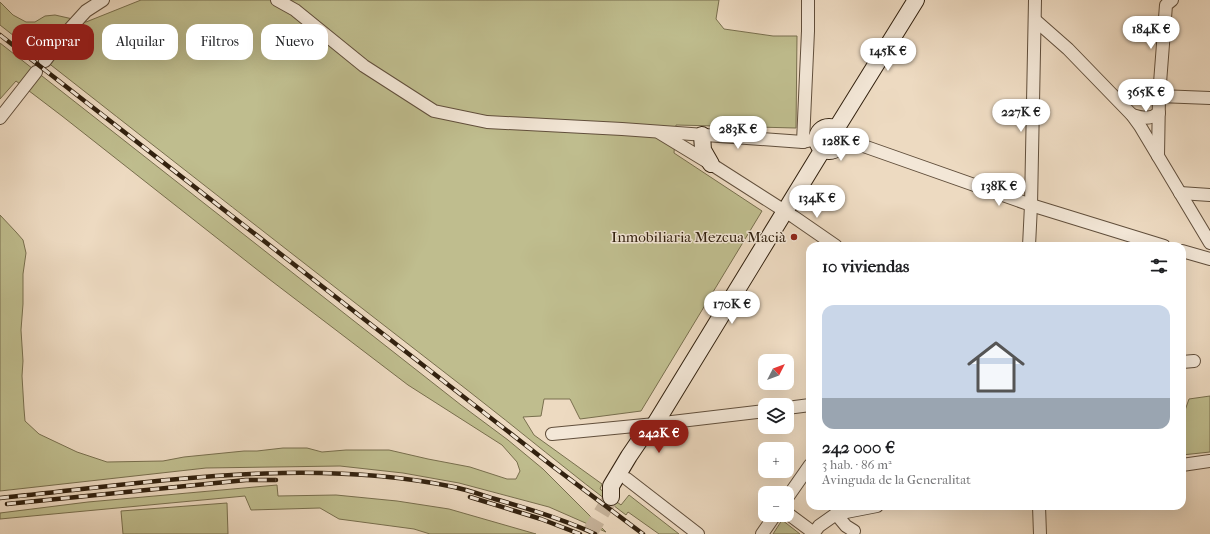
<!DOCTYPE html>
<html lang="es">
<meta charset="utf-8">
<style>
:root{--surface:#fff;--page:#f6f6f6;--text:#202124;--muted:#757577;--accent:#8f2418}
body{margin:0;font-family:"IM FELL French Canon",serif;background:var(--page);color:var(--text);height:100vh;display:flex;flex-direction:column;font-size:15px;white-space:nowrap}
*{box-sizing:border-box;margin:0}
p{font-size:13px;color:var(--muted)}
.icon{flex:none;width:22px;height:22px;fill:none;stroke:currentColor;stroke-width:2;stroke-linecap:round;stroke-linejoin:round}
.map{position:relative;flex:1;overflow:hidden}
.panel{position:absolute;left:806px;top:242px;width:380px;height:268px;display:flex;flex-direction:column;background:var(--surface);border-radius:12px;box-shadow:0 4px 16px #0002}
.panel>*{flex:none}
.banner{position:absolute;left:12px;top:24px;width:380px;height:36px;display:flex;gap:8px}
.needle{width:26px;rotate:48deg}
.fabs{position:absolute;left:758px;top:354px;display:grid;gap:8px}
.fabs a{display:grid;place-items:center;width:36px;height:36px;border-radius:8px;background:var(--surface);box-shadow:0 4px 16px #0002;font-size:20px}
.price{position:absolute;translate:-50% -34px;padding:0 9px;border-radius:14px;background:#fff;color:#222;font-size:13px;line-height:26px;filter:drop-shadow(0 1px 2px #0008)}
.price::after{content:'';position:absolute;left:50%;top:24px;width:12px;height:9px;margin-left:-6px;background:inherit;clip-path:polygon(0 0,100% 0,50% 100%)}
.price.current{background:var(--accent);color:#fff}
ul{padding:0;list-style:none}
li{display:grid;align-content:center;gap:8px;height:212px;padding:0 16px}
li span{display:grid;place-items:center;height:124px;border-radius:12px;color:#555}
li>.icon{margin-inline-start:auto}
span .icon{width:72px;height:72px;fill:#fffc;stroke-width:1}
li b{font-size:17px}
h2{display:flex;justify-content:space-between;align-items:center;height:48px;padding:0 16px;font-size:17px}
.tag{padding:0 14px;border-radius:12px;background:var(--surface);box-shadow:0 4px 16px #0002;font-size:14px;line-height:36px}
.tag.current{background:var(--accent);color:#fff}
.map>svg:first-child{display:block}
.green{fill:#bfbd8e;stroke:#786f4e}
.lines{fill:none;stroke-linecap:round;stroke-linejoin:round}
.secondary-tunnel{stroke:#c8b59d;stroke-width:16;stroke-dasharray:16 8;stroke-linecap:butt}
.street-casing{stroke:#614f3c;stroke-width:14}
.secondary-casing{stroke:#32210f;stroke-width:18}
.street{stroke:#f3e7d7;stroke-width:12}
.secondary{stroke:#f3e7d7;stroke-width:16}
.rail-casing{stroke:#32210f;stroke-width:4.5}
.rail{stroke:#f3e7d7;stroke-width:3;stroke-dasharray:9;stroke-linecap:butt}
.poi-dot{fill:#8f2418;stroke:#f3e7d7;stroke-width:1.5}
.labels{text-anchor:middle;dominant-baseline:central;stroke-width:3;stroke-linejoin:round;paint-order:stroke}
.poi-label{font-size:15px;fill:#32210f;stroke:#f3e7d7;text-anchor:end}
</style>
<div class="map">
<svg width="1210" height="534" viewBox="0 0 1210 534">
<rect width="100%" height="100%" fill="#eddac1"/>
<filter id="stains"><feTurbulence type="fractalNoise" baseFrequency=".005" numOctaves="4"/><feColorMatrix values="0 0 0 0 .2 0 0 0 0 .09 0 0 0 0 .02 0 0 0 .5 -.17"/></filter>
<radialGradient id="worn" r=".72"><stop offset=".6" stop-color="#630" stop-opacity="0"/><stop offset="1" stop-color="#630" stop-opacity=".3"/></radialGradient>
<g class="green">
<path d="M141,0h578l-3,19 8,10 49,7h24l-1,92 -120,-3 -2,28 88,58 -121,200 -61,8 -10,-20h-26l-3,17 -18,1 11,18 68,49 -2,5 21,16 8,-10 50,39h-20l-31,-22 -2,3c-55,-41 -107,-85 -160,-126 -156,-121 -311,-242 -466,-364v-23l13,13 13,7h9l10,-6 10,-1 31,7z"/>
<path d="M0,43l461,362 47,35 35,29 63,63 -57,-25 -90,-24 -56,-10 -63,-7 -134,2 -206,23v-276l16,17 7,8 3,13 -3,21v30l-2,26 2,31 -1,15 2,33 1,12 14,13 38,18 30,10 56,-1 21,-4 60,-6h13l26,-3h24l15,4 24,-2h43l39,9 42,8 37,12h9l4,-8 -3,-9 -15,-17 -94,-60 -139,-106 -207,-163 -46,-35 -16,18z"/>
<path d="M1210,396v56l-28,3v-36l7,-20z"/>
<path d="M277,485l1,11 58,-1 61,6 52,8 87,25h-106l-16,-5 -75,-10 -19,-11 -69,2 -6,-14 -245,23v-6l88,-11z"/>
<path d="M227,503l1,31h-105l-2,-23z"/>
<path d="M782,520l18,14h-27z"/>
</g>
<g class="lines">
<path class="secondary-tunnel" d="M589,534l22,-37"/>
<defs>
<g id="street">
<path d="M277,0l18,10 69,56 70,45 53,11 135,7 181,13 14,-3"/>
<path d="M1035,20l33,29 64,66 8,11 70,117"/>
<path d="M45,61l21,-28 20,-22 17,-11"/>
<path d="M1159,96l51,2"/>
<path d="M1132,115c10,3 18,5 27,-2"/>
<path d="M0,118l36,-46"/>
<path d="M660,133l51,31 83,53 42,29"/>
<path d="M841,140l14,3 176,62 133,41"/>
<path d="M803,142l5,-111v-31"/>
<path d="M1158,156l1,-60 7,-91 6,-5"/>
<path d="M1180,193l30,2"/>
<path d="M1029,246l2,-41 4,-205"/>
<path d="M1182,251l28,8"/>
<path d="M1182,362l12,-1"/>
<path d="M787,408l23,-3"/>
<path d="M552,434l103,-10 110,-13"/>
<path d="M1182,465l28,-4"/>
<path d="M627,479l71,55"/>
<path d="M787,498l23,-33"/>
<path d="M1039,506l1,28"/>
<path d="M787,513l27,20"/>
<path d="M836,514l10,12 8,5"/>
<path d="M762,534l13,-19"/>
<path d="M813,534l6,-8 17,-12 41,-8"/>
</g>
<g id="secondary">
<circle cx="829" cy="139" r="12"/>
<path d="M836,129l80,-129"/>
<path d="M702,135l1,15 8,14"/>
<path d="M611,497v-11l18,-30 17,-25 9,-7 168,-275"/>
</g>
</defs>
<use href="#street" class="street-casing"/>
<use href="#secondary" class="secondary-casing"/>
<use href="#street" class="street"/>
<use href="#secondary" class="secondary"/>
<defs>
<g id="rail">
<path d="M0,35l551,430 92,69"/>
<path d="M470,497l71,22 39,15"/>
<path d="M0,498c150,-15 304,-42 454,-11 14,3 28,8 41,12 35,10 68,20 100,35"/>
<path d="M7,504l239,-24h30"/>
</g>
</defs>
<use href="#rail" class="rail-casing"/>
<use href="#rail" class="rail"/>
</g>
<circle class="poi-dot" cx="794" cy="237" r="4"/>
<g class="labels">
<g class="poi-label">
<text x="786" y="237">Inmobiliaria Mezcua Macià</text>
</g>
</g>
<rect width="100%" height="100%" filter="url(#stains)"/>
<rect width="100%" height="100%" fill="url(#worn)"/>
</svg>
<div class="fabs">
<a><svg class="needle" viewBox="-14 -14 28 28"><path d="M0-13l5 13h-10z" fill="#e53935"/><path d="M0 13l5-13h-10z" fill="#757577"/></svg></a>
<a><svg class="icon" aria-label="layers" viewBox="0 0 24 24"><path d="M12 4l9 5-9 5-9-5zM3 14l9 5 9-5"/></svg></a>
<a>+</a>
<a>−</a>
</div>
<b class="price" style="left:1151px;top:50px">184K €</b>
<b class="price" style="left:888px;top:72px">145K €</b>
<b class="price" style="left:1146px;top:113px">365K €</b>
<b class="price" style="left:1021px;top:133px">227K €</b>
<b class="price" style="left:738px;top:150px">283K €</b>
<b class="price" style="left:841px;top:162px">128K €</b>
<b class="price" style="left:999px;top:207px">138K €</b>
<b class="price" style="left:817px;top:219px">134K €</b>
<b class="price" style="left:732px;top:325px">170K €</b>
<b class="price current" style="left:659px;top:454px">242K €</b>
<div class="banner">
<a class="tag current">Comprar</a>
<a class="tag">Alquilar</a>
<a class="tag">Filtros</a>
<a class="tag">Nuevo</a>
</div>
<section class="panel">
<h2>10 viviendas<svg class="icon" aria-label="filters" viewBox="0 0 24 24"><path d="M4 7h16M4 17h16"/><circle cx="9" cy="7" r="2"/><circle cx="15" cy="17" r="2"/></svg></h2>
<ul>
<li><span style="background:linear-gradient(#c9d6e8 75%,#9aa5b1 0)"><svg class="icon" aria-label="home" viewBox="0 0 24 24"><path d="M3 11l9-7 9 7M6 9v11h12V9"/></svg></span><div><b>242 000 €</b><p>3 hab. · 86 m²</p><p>Avinguda de la Generalitat</p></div></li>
</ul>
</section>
</div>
